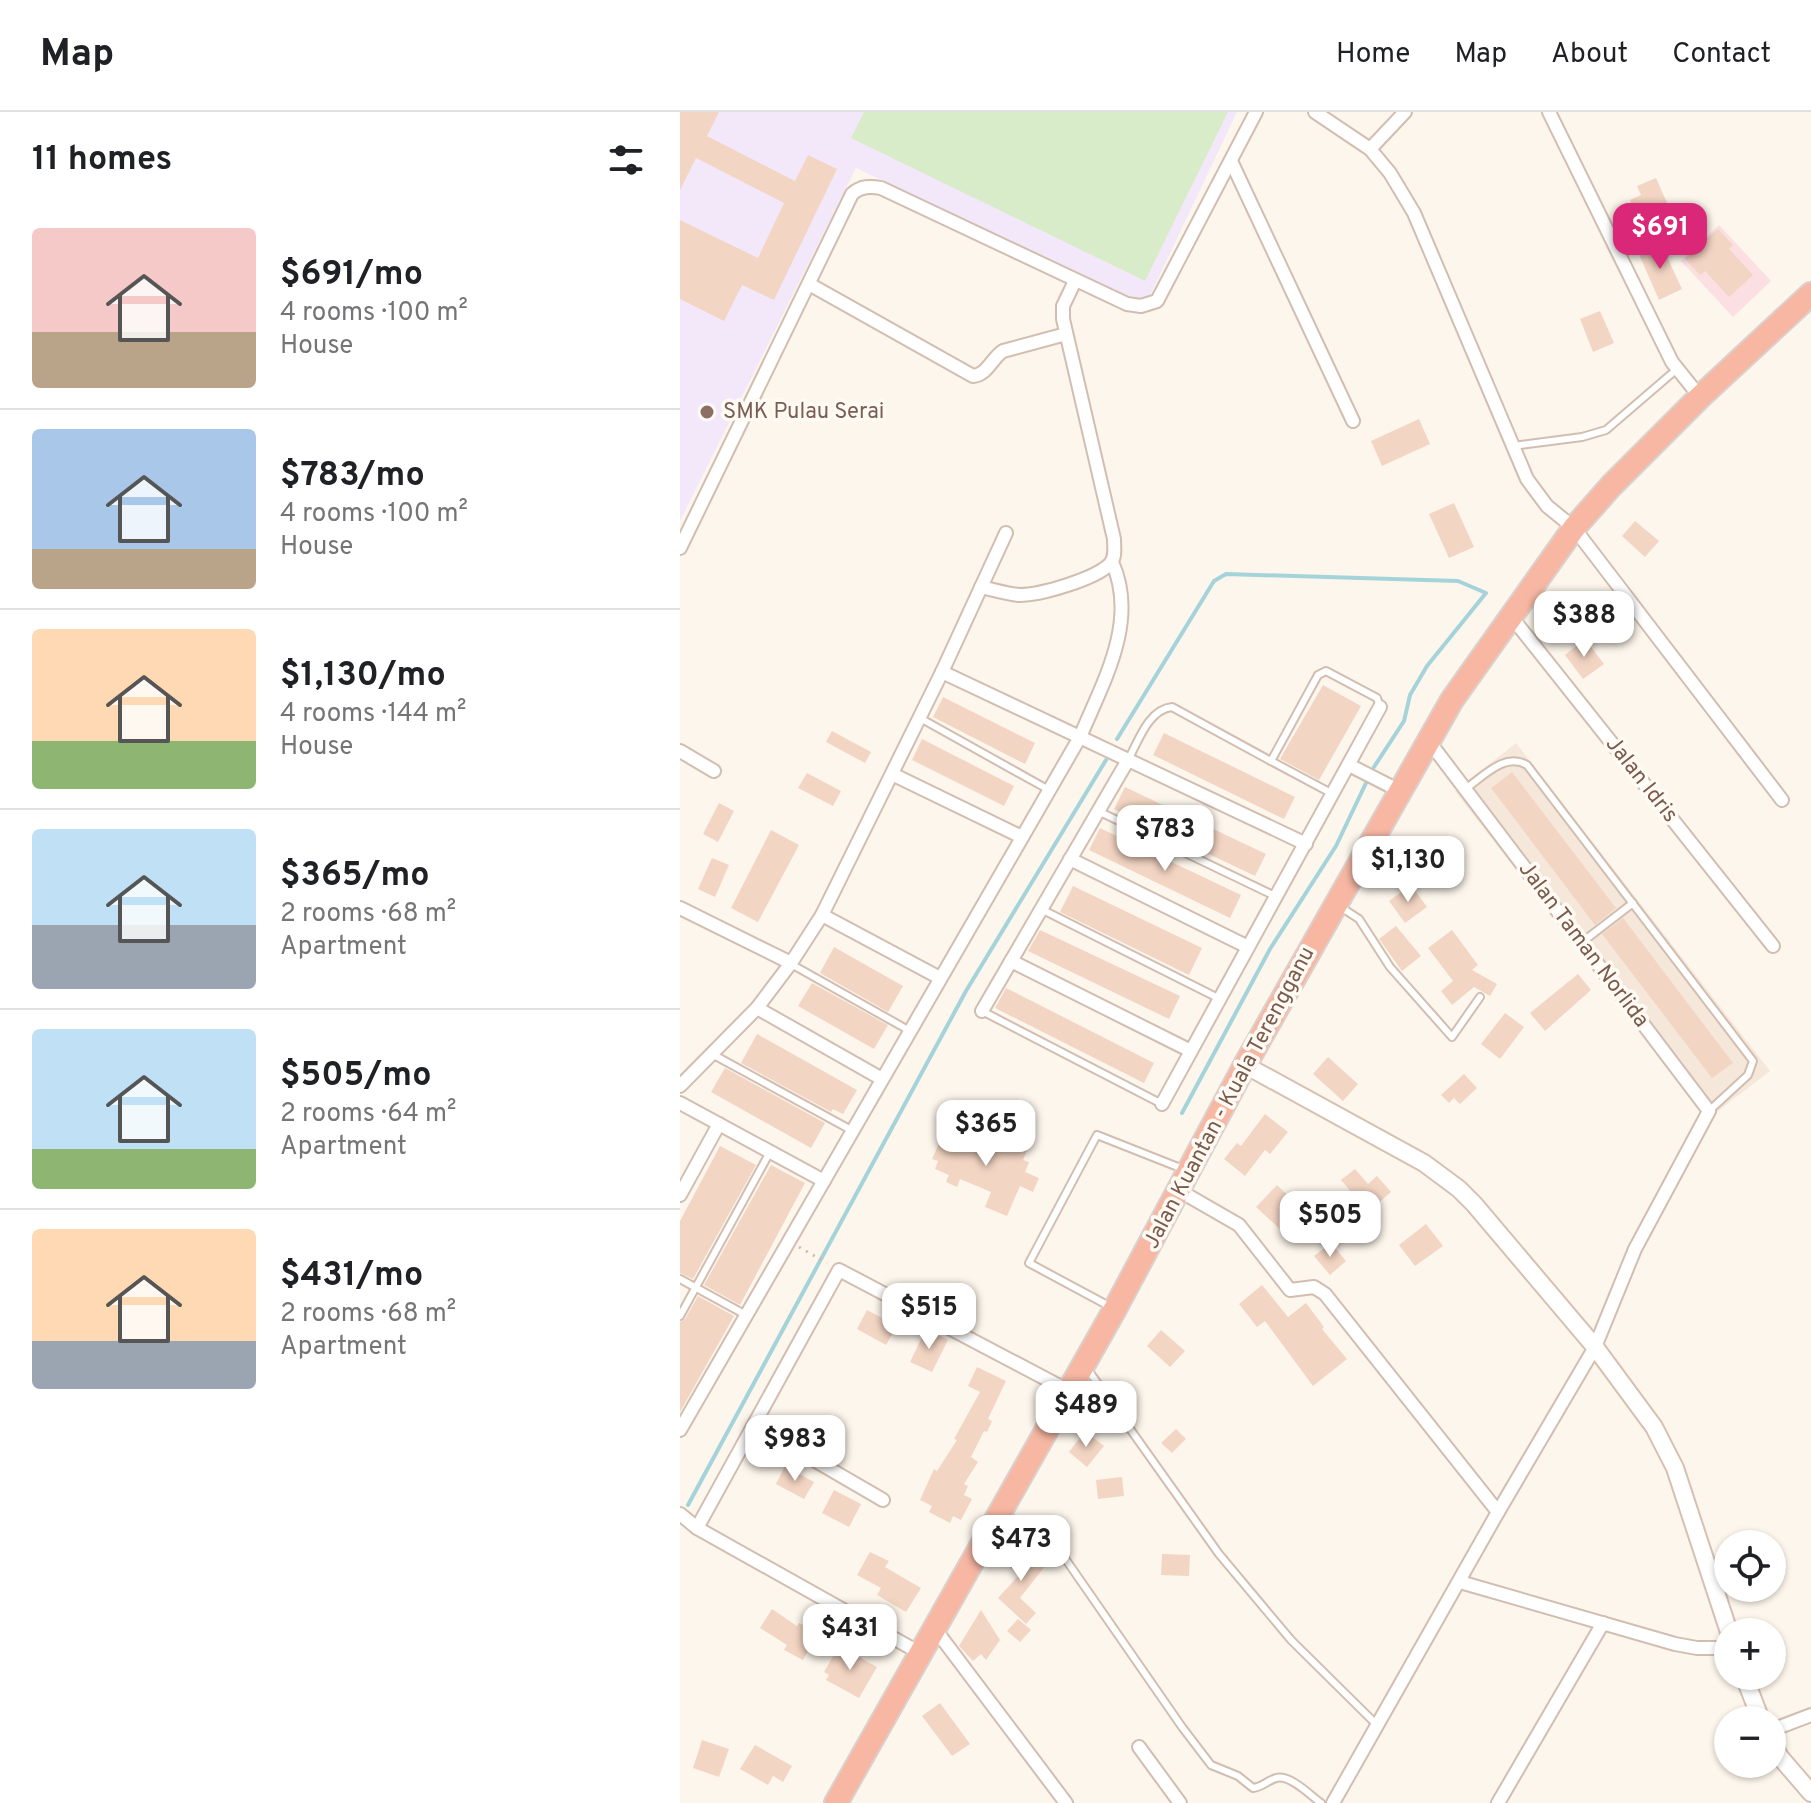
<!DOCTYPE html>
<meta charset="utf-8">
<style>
:root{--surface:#fff;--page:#f2f2f2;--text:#202124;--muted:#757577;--line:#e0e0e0;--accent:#db2777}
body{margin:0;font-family:Overpass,sans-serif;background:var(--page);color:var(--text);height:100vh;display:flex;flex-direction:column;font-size:30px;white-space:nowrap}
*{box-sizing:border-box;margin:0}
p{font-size:26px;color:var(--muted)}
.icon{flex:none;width:44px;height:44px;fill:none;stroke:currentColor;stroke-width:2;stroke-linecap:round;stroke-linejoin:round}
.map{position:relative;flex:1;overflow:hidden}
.details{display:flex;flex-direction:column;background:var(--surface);width:680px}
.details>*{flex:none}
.fabs{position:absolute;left:1034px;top:1418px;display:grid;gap:16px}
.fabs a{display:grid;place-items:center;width:72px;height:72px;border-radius:50%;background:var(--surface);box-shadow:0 2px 6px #0004;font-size:40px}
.price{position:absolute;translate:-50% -68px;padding:0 18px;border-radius:16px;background:#fff;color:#222;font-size:26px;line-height:52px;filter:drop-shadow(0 2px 4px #0008)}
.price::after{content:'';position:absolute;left:50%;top:48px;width:24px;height:18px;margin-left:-12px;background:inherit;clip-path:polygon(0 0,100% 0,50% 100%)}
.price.on{background:var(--accent);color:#fff}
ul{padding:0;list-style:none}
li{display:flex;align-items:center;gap:24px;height:200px;padding:0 32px}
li+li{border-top:2px solid var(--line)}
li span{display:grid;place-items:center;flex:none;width:224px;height:160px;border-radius:8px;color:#555}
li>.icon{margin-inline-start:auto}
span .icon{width:96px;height:96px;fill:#fffc;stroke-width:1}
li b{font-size:34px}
h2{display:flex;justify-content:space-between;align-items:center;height:96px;padding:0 32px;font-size:34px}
header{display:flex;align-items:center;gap:48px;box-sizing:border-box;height:112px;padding:0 40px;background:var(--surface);border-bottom:2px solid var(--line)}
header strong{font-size:38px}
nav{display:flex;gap:44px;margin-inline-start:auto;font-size:28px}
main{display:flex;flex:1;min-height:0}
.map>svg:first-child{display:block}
.residential{fill:#f5e8da}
.education{fill:#f3e8fa}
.medical{fill:#fbdfe3}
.green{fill:#d8ecc9}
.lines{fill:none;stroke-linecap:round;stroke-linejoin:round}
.stream{stroke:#a5d3da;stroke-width:4}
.building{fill:#f3d5c3}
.lane-casing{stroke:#d1beb0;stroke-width:10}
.street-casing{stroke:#d1beb0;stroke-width:16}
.secondary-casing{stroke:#d6c0b0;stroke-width:20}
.highway-casing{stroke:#dad1cd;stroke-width:26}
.path{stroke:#d9b8a5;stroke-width:3;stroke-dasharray:2 6;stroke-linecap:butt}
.lane{stroke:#fff;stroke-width:6}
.street{stroke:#fff;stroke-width:12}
.secondary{stroke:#fff;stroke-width:16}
.highway{stroke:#f7b7a3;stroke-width:22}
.education-dot{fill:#8d6e63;stroke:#fffaf3;stroke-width:3}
.labels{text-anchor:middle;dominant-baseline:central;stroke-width:7;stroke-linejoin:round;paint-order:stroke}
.education-label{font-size:22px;fill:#785e54;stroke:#fffaf3;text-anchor:start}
.street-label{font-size:22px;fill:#7a5c4d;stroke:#fffaf3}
</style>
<header>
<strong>Map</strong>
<nav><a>Home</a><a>Map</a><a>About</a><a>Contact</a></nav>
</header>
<main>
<section class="details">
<h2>11 homes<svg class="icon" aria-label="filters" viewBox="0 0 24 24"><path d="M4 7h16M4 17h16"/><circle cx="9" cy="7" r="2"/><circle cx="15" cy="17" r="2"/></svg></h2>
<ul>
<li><span style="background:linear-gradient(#f6c9c9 65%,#b9a48a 0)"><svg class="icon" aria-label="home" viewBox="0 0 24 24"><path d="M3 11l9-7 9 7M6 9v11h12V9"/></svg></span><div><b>$691/mo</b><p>4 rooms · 100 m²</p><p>House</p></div></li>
<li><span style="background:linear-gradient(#a9c7e8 75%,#b9a48a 0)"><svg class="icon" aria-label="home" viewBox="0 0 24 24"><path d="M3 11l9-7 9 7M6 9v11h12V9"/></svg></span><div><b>$783/mo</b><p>4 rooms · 100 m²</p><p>House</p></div></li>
<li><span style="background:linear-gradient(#ffd9b3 70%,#8fb573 0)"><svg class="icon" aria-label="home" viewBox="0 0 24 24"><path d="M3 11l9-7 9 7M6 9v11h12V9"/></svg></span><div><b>$1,130/mo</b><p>4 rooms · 144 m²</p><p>House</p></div></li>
<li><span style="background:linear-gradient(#bfe0f5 60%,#9aa5b1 0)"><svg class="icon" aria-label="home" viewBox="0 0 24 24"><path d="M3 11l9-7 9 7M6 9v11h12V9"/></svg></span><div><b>$365/mo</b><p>2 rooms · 68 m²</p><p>Apartment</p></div></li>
<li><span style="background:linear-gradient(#bfe0f5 75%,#8fb573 0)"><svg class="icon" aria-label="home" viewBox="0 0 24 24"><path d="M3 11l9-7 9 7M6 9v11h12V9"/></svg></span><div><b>$505/mo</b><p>2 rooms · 64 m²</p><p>Apartment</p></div></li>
<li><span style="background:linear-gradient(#ffd9b3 70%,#9aa5b1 0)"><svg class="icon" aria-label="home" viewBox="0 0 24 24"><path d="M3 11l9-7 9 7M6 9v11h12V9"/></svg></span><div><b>$431/mo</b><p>2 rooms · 68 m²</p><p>Apartment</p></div></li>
</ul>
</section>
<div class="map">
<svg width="1131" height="1691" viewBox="0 0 1131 1691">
<rect width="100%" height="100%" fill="#fdf6ec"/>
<path class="residential" d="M836,631l254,328 -61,47 -254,-327z"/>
<path class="education" d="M0,0h557l-91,192 -290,-136 -176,353z"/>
<path class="medical" d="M1039,113l52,56 -38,36 -52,-56z"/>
<path class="green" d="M184,0h364l-83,169 -294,-143z"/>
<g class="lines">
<g class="stream">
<path d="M437,627l97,-158 12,-7 232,7 28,12 -59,73 -17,29 -6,26 -30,46"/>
<path d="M502,1001l88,-164 66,-103 30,-63"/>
<path d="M8,1393l278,-514 140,-231"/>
</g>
</g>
<g class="building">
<path d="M0,0h39l-12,24 88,45 13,-26 29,14 -63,131 -32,-15 -18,36 -44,-22v-79l78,38 26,-55 -88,-45 -16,32z"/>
<path d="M976,66l16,36 -20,8 -5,-13 -11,5 -6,-14 11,-5 -4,-9z"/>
<path d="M1038,117l15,16 -4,4 24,26 -24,22 -24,-26 -5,4 -15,-16z"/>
<path d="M980,130l22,47 -23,11 -21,-48z"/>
<path d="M920,199l14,32 -21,9 -13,-33z"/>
<path d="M739,307l11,25 -48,22 -11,-25z"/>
<path d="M774,391l20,44 -25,11 -20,-44z"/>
<path d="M955,409l24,20 -14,16 -23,-21z"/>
<path d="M905,527l19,25 -21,15 -18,-24z"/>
<path d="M643,573l38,21 -42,74 -39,-21z"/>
<path d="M263,585l92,46 -10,21 -92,-47z"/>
<path d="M152,619l39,21 -6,11 -39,-21z"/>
<path d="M484,621l131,64 -11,22 -131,-64z"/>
<path d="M242,627l92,47 -10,20 -92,-46z"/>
<path d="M832,660l104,136 -21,17 -104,-137z"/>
<path d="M127,661l34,18 -8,15 -35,-18z"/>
<path d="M445,675l141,67 -11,22 -141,-67z"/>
<path d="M39,691l15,8 -16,31 -15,-8z"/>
<path d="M420,716l141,67 -11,23 -141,-68z"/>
<path d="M91,718l28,15 -41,77 -27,-14z"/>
<path d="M32,746l17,7 -14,32 -17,-8z"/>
<path d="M731,773l16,22 -22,16 -16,-22z"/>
<path d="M393,774l129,62 -13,27 -129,-63z"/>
<path d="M943,806l110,145 -21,15 -110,-144z"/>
<path d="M716,814l25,30 -19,15 -23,-32z"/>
<path d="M360,818l140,66 -11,23 -141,-68z"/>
<path d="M772,818l26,35 -6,5 25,14 -7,12 -16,-9 -22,18 -11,-14 12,-10 -25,-33z"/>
<path d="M154,835l69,39 -15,26 -68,-39z"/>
<path d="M898,862l13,16 -46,41 -15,-18z"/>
<path d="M132,871l76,42 -14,24 -76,-43z"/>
<path d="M326,876l148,75 -10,20 -149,-75z"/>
<path d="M825,901l19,14 -24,32 -19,-15z"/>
<path d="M77,922l100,56 -14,24 -10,-5 -2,3 -90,-49z"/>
<path d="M648,945l30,27 -15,17 -30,-27z"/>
<path d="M45,956l100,55 -14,25 -100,-56z"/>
<path d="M784,962l13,14 -17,16 -6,-6 -5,5 -8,-8z"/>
<path d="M585,1002l23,18 -18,22 -5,-4 -20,26 -21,-17 13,-16 4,3z"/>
<path d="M271,1018l14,5 2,-5 12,4 -3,6 31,12 6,-14 16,7 -6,15 6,2 -4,10 14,6 -6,14 -13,-6 -13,30 -22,-9 6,-15 -31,-13 -3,8 -11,-5 3,-7 -14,-6 3,-8 -6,-2 10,-22 6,2z"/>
<path d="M40,1034l36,19 -63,114 -13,-6v-52z"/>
<path d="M91,1053l34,18 -65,122 -36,-20z"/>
<path d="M675,1057l13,15 9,-8 14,16 -23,20 -27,-32z"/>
<path d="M597,1073l23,22 -20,22 -24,-22z"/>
<path d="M746,1112l17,22 -28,20 -16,-21z"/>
<path d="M651,1131l15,18 -16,14 -16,-19z"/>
<path d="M582,1173l26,32 18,-14 18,24 -2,2 25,30 -34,27 -48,-65 -8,6 -18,-23z"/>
<path d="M18,1184l36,20 -54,96v-90l5,-3z"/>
<path d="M187,1198l30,16 -11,19 -29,-16z"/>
<path d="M246,1217l22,11 -16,32 -22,-10z"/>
<path d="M481,1218l24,21 -15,16 -23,-21z"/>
<path d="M297,1255l29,14 -18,38 4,2 -5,11 -3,-1 -13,26 7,5 -14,22 4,2 -4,9 8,4 -11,21 -8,-4 -3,7 -21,-11 3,-6 -12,-6 14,-31 3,2 20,-31 -3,-1 26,-47 -12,-6z"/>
<path d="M496,1317l10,10 -14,14 -11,-10z"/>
<path d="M405,1319l19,15 -17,21 -18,-15z"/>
<path d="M105,1354l29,16 -10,17 -28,-15z"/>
<path d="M442,1365l2,19 -26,3 -2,-19z"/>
<path d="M154,1378l27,14 -12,23 -27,-14z"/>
<path d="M339,1433l26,21 -25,32 16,15 -10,11 -28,-26 22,-24 -15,-11z"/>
<path d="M190,1440l19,9 -4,6 36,21 -15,24 -29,-17 4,-7 -24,-13z"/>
<path d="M482,1442l28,1 -1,21 -28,-1z"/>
<path d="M92,1497l25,17 2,-3 19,10 -15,27 -19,-10 3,-5 -27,-17z"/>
<path d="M301,1498l19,30 -14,20 -5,-6 -8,7 -14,-15z"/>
<path d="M338,1507l13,11 -11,12 -13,-11z"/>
<path d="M159,1534l38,21 -18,31 -33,-18 3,-5 -5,-3z"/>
<path d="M260,1591l30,41 -18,12 -30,-40z"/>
<path d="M22,1628l27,9 -10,28 -26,-9z"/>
<path d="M75,1633l37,21 -9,16 -10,-6 -5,9 -28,-16z"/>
</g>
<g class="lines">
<defs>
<g id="lane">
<path d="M833,334l69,-9 24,-7 71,-61"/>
<path d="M240,606l129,72"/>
<path d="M448,648c11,-20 20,-50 44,-53l99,54 47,-86 8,-4 51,27 3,9"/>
<path d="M591,649l60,32"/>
<path d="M785,677c19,-13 40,-37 62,-24l226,296 -5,14 -39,36"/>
<path d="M418,699l177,85"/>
<path d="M659,794l20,13 31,48 62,70 28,-40"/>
<path d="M361,797l179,90"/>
<path d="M901,831l52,-40"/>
<path d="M111,852l119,67"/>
<path d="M302,899l180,93"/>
<path d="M32,942l141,77"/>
<path d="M0,1167l66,36"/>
<path d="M429,1194l-80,-43 68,-128 86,34"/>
<path d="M0,1204l90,-164"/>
<path d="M406,1255l133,187 72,86 85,84"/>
<path d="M322,1404l38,12 13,13 129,186 29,38 27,11 15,12c9,-1 14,-7 23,-10 14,-4 35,18 45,25"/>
</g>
<g id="street">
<path d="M635,0l55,37 20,24 24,40 113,266 20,27 27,22 208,272"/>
<path d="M869,0l123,250 28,35"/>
<path d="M690,37l35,-37"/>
<path d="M551,49l122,260"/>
<path d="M129,172l164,92c14,-1 19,-18 30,-25l63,-17"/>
<path d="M0,436l172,-354c9,-8 18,-8 29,-6l246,116 14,2 16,-5 99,-189"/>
<path d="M301,475c13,3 26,7 38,8 22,0 76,-16 91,-31 6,-7 4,-16 4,-25l-51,-220v-13l12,-25"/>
<path d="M830,503l263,331"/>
<path d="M262,560l364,172"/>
<path d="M0,639l34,20"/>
<path d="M669,653l51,26"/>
<path d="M212,662l130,63"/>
<path d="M390,747l178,88"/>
<path d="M0,796l111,55"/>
<path d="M142,803l118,63"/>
<path d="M331,849l180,90"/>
<path d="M77,896l125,71"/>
<path d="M302,899l146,-251"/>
<path d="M0,974l77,-78 34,-45 31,-48 120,-243 64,-139"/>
<path d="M0,991l144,78"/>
<path d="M482,992l218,-397"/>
<path d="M500,1079l59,34 51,65 24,-3 11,7 173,218"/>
<path d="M0,1083l39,-71"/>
<path d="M74,1313l129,75"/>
<path d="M0,1318l400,-693c23,-55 59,-116 32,-175"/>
<path d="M0,1402l17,14 223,125"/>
<path d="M17,1416l142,-258 230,121"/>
<path d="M780,1470l215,62 22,4h31"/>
<path d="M255,1517l131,174"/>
<path d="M1092,1618l39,-15"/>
<path d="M459,1635l41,56"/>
<path d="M653,1691l165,-291 97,-165 40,-98 74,-138 -281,-371"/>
<path d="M818,1691l105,-180"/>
</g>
<g id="secondary">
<path d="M565,953l179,98 35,26 15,15 121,143 59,80 21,41 54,164"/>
<path d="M1064,1564l17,44"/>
<path d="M1092,1631l8,14 31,36"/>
</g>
<path id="highway" d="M156,1691l279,-494 130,-244 207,-365 122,-172 37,-42 89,-89 111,-103"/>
</defs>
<use href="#lane" class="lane-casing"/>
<use href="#street" class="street-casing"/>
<use href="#secondary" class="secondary-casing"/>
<use href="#highway" class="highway-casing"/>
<path class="path" d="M119,1135l28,16"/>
<use href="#lane" class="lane"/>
<use href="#street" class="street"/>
<use href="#secondary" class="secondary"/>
<use href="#highway" class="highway"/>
</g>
<circle class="education-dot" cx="27" cy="300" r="8"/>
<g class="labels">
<g class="education-label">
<text x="43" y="300">SMK Pulau Serai</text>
</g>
<g class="street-label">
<text transform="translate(961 668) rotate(52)">Jalan Idris</text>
<text transform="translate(903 833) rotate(53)">Jalan Taman Norlida</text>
<text transform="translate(550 986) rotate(-62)">Jalan Kuantan - Kuala Terengganu</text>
</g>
</g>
</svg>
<div class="fabs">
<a><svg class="icon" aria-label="locate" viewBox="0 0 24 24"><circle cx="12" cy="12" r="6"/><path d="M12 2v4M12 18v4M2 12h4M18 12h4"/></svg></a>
<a>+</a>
<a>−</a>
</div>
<b class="price on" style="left:980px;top:159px">$691</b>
<b class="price" style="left:904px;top:547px">$388</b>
<b class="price" style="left:485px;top:761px">$783</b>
<b class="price" style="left:728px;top:792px">$1,130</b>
<b class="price" style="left:306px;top:1056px">$365</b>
<b class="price" style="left:650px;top:1147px">$505</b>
<b class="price" style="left:249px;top:1239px">$515</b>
<b class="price" style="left:406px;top:1337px">$489</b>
<b class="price" style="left:115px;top:1371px">$983</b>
<b class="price" style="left:341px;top:1471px">$473</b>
<b class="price" style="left:170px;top:1560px">$431</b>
</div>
</main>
